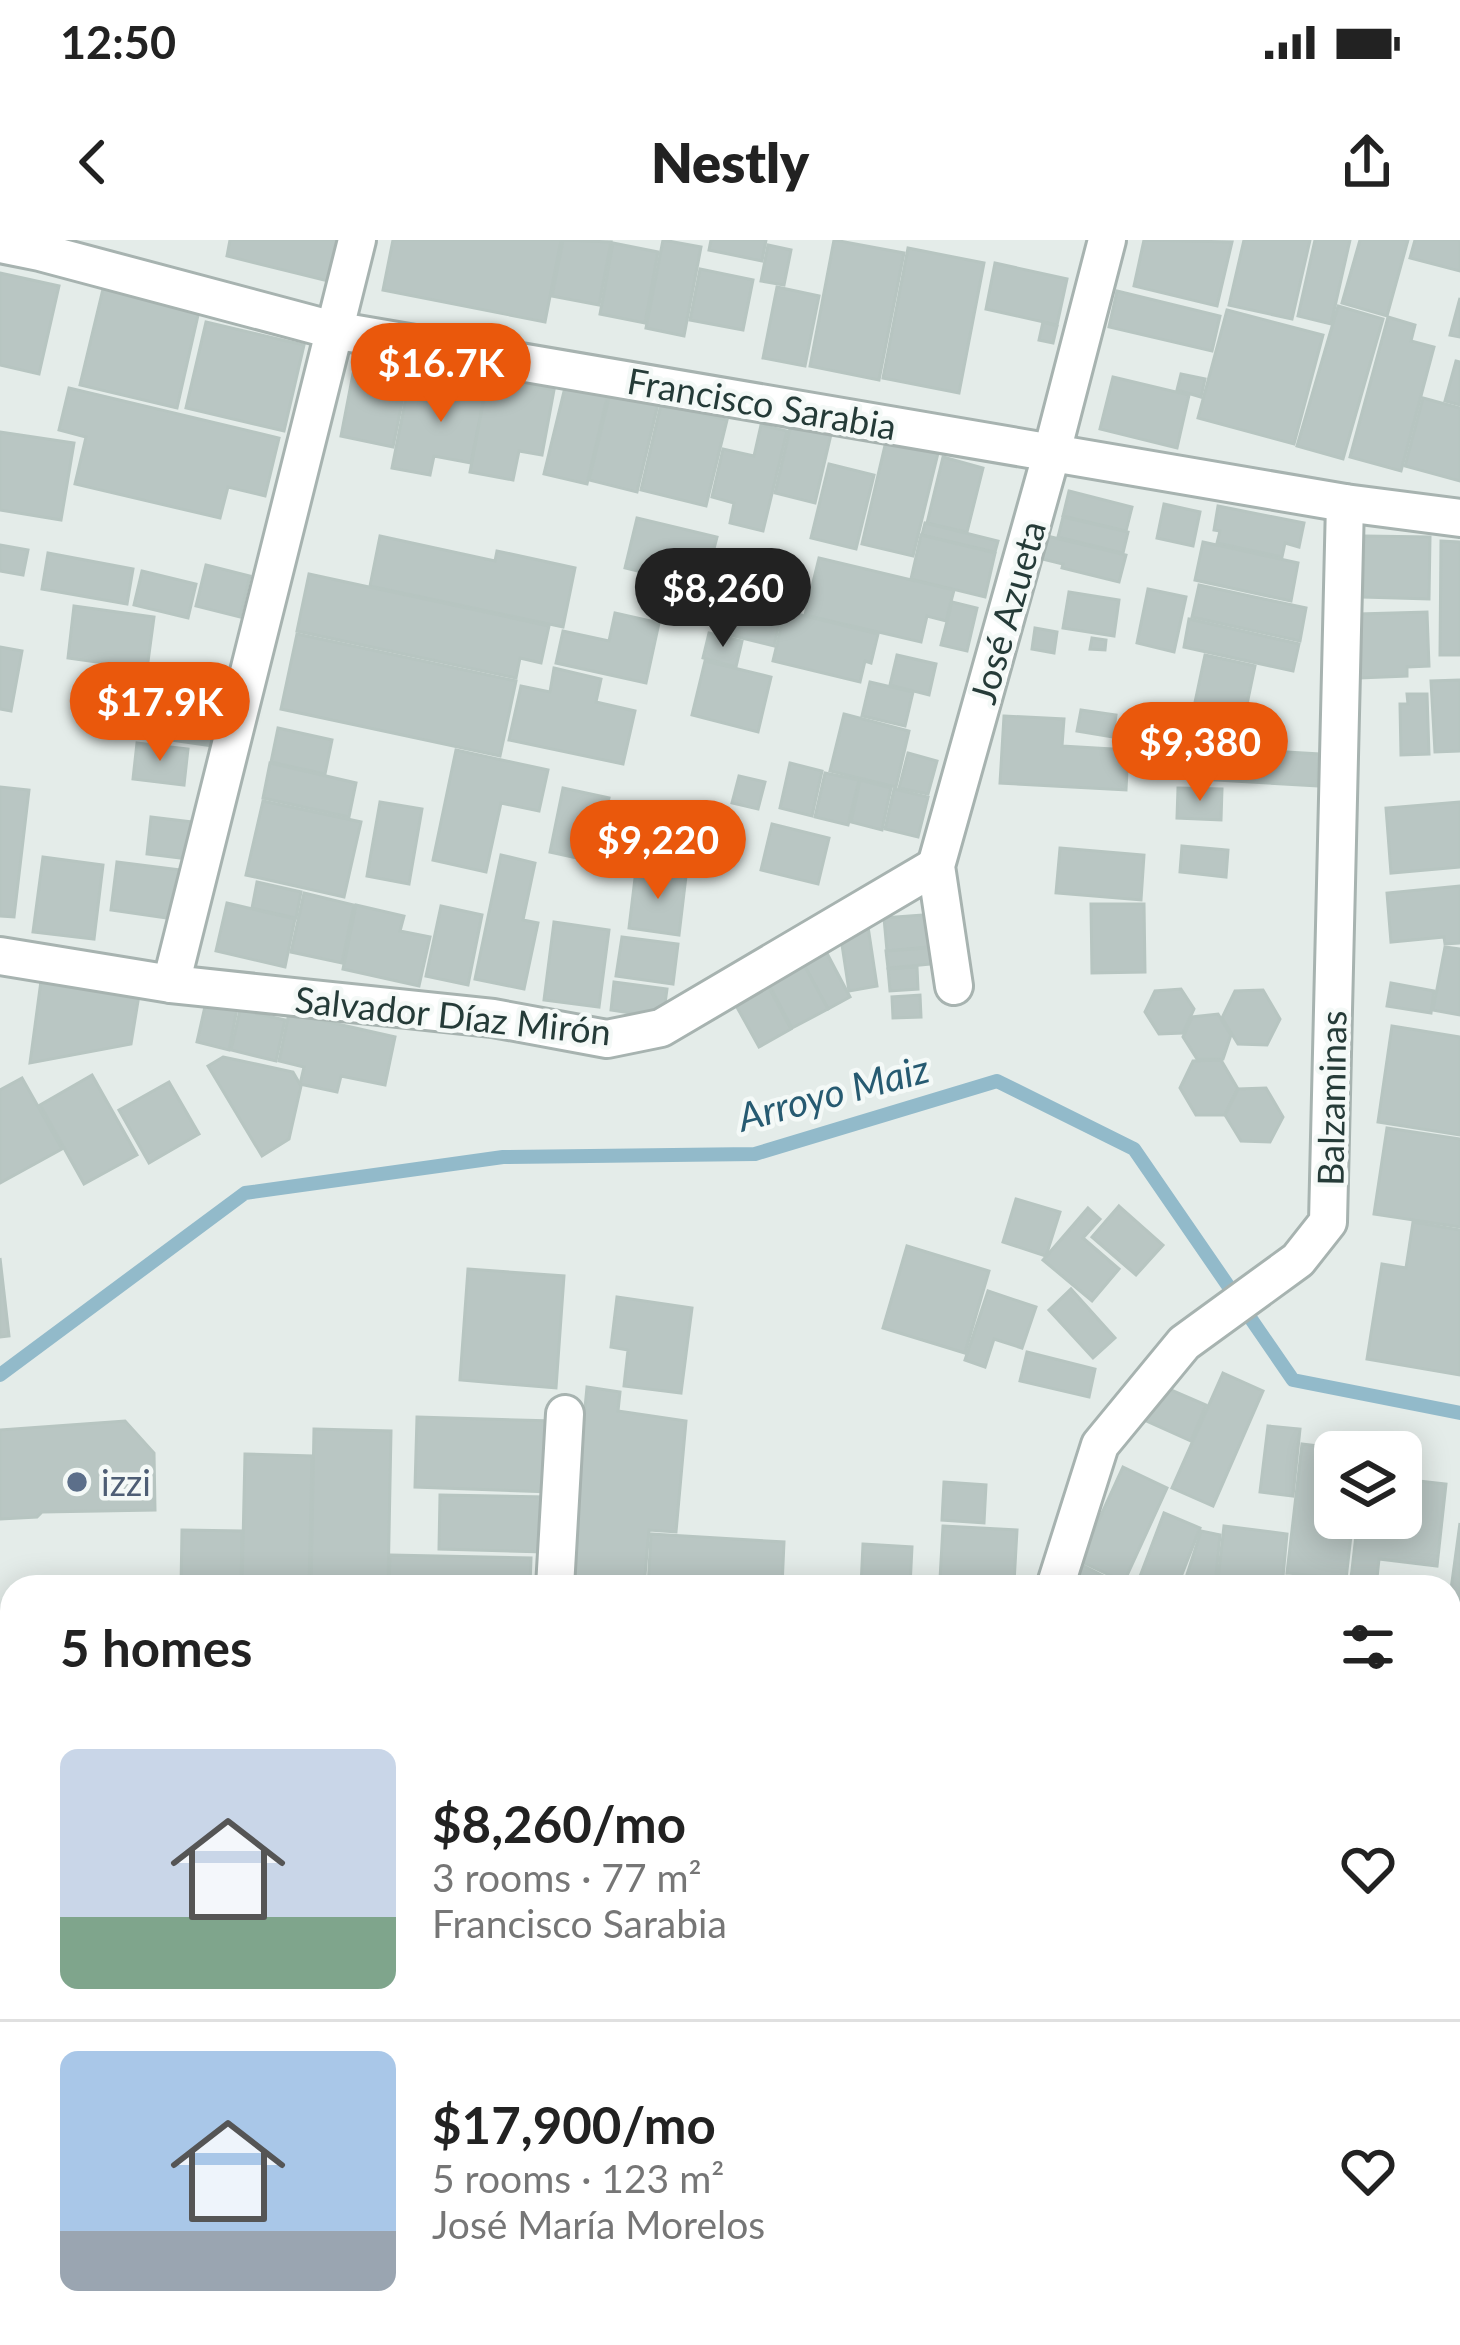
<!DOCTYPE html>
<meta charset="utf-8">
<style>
:root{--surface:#fff;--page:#f2f2f2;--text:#222;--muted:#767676;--line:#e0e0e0;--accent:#ea580c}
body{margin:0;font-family:Lato,sans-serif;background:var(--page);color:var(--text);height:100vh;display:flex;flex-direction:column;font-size:45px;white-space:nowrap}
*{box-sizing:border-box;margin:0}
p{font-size:39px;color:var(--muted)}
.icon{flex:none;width:66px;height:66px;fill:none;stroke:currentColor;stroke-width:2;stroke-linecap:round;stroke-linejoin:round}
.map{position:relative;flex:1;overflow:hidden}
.drawer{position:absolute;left:0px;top:1335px;width:1461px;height:771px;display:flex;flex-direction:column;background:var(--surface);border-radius:36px 36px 0 0;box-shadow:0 6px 30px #0003}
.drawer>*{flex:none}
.buttons{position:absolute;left:1314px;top:1191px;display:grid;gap:24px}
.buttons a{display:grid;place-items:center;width:108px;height:108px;border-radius:18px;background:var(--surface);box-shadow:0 6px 30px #0003;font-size:60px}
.price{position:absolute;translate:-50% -102px;padding:0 27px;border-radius:42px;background:var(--accent);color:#fff;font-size:39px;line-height:78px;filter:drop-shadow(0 3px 6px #0008)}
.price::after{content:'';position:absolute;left:50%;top:72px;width:36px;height:27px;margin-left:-18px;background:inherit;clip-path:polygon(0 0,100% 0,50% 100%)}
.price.on{background:#222;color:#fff}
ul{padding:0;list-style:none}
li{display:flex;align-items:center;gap:36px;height:300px;padding:0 60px}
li+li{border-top:3px solid var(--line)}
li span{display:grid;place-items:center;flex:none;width:336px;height:240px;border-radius:18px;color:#555}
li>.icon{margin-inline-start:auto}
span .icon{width:144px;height:144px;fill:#fffc;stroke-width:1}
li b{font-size:51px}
h2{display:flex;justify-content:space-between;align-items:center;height:144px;padding:0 60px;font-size:51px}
.status{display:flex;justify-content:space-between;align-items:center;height:84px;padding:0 60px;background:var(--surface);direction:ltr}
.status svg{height:33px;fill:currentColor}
header{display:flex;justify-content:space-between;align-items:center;height:156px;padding:0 60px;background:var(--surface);font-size:54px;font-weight:800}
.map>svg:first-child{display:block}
.green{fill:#bfdaca}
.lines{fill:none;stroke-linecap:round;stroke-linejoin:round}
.stream{stroke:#92baca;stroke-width:14}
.building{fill:#b9c6c3;stroke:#b7c5c1;stroke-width:3}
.minor-casing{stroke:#a7b3b0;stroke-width:42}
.secondary-casing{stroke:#a3b6b2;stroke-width:42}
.minor{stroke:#fff;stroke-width:36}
.secondary{stroke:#fff;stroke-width:36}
.service-dot{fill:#5c6f8a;stroke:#f4f9f7;stroke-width:4.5}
.labels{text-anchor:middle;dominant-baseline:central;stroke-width:9;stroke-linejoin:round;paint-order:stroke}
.street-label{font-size:36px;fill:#253b38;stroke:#f4f9f7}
.service-label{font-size:36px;fill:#4e5e75;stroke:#f4f9f7;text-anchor:start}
.water-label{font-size:39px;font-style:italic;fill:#265a71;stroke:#f4f9f7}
</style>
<div class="status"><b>12:50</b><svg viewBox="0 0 49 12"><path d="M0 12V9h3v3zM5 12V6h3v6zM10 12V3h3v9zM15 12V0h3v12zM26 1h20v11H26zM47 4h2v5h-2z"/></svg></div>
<header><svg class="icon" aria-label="back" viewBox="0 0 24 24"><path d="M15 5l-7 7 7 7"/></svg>Nestly<svg class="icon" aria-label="share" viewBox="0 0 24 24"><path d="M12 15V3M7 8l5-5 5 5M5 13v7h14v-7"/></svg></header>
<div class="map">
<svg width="1460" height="2105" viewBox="0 0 1460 2105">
<rect width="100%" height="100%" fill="#e4ece9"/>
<g class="green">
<rect x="1449" y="1498" width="11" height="109"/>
<path d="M12,1501v76l-12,-12v-63z"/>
</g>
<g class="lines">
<path class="stream" d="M0,1135l245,-182 258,-36 252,-3 242,-73 137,68 159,231 167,33"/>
</g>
<g class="building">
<path d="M230,0h108l-10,41 -101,-25z"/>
<path d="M393,0h168l-16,82 -162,-32z"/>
<path d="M563,0l48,2 -12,63 -47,-9z"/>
<path d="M663,0l38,7 -17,89 -38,-8z"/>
<path d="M711,0h55l-4,21 -53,-11z"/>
<path d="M834,0l70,13 -25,127 -69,-14z"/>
<path d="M1144,0l88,2 -15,64 -83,-20z"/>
<path d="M1244,0h66l-18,79 -63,-14z"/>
<path d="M1315,0h35l-19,84 -33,-8z"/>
<path d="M1360,0h48l-21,76 -45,-13z"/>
<path d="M1415,0h45v31l-50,-13z"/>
<path d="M613,3l45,9 -13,71 -45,-9z"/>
<path d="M768,5l23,5 -7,35 -23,-4z"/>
<path d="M908,8l76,15 -25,130 -76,-15z"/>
<path d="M995,23l72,16 -10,46 -71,-16z"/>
<path d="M700,29l53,11 -10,50 -53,-10z"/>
<path d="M0,33l59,13 -20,88 -39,-9z"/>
<path d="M777,47l42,9 -14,70 -42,-8z"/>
<path d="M103,49l96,22 -22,97 -97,-23z"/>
<path d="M1117,51l103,25 -8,35 -103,-24z"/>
<path d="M1460,58v39l-10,-2z"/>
<path d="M1338,66l45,13 -40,140 -46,-13z"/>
<path d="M1227,70l96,25 -29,109 -96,-26z"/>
<path d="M1388,77l27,8 -4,16 23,6 -33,124 -51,-14z"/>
<path d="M206,82l98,23 -20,86 -98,-23z"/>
<path d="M1043,82l14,4 -4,17 -14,-3z"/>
<path d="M357,113l53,11 -17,83 -52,-11z"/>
<path d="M1456,121l4,1v43l-15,-4z"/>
<path d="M449,129l39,8 -17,86 -37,-7 -4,19 -38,-7 14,-71 36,8z"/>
<path d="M1181,134l24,5 -4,18 -24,-7z"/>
<path d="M488,137l66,13 -12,65 -23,-4 -6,29 -43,-8z"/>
<path d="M1113,137l76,18 -12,53 -77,-19z"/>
<path d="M567,139l42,10 -22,95 -43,-10z"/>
<path d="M69,148l210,50 -14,58 -37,-9 -8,31 -145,-34 11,-47 -27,-7z"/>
<path d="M611,149l48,11 -22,92 -48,-12z"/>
<path d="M1423,158l37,10v73l-55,-15z"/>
<path d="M661,164l66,16 -21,86 -65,-16z"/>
<path d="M792,180l40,10 -17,73 -40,-10z"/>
<path d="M761,185l26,6 -24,100 -33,-8 4,-20 -22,-6 11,-48 31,7z"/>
<path d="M0,192l74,11 -13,77 -61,-10z"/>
<path d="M886,201l52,12 -25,103 -51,-12z"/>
<path d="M943,217l40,11 -16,64 -40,-9z"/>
<path d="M829,224l45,11 -18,74 -45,-11z"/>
<path d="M1069,251l63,16 -6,24 -63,-15z"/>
<path d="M1164,264l36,8 -7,34 -36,-8z"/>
<path d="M1218,266l86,17 -5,24 -14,-4 -3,14 -65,-14 3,-12 -6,-1z"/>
<path d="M1063,277l65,15 -5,21 -65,-16z"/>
<path d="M637,278l80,19 -13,50 -79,-19z"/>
<path d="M925,283l73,18 -3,11 -73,-17z"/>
<path d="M921,295l74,18 -10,44 -74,-18z"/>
<path d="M380,296l115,25 2,-10 78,17 -12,59 -193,-41z"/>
<path d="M1047,296l79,19 -7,27 -57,-14 1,-4 -21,-5z"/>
<path d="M1364,296l66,1 -1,62 -66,-2z"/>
<path d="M1441,301l19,1v113h-20z"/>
<path d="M1203,302l95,21 -7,38 -96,-21z"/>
<path d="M0,305l28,5 -5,25 -23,-4z"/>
<path d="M48,313l85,16 -6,35 -85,-15z"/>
<path d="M715,317l42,9 -8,34 -41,-11z"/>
<path d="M819,318l135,32 -8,31 -19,-5 -6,26 -116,-27z"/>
<path d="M206,325l44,11 -10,41 -44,-11z"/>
<path d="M142,331l54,13 -8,34 -54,-13z"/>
<path d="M309,334l240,52 -8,37 -21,-5 -4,20 -219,-47z"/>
<path d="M764,344l35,9 -5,20 -35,-9z"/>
<path d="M1199,345l107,23 -6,33 -108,-24z"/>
<path d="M1148,349l38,8 -12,55 -37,-9z"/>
<path d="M1069,352l50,8 -5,36 -51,-8z"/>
<path d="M729,358l53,13 -8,35 -53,-13z"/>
<path d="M952,362l25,6 -10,43 -26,-6z"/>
<path d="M74,366l80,11 -7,52 -79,-11z"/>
<path d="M785,371l93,23 -7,29 -6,-2 -5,21 -87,-21z"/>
<path d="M1427,372l2,54 -22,1v9l-47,2 -1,-64z"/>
<path d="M615,373l44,10 -13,60 -90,-20 7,-32 46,10z"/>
<path d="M1189,379l110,25 -6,27 -109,-24z"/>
<path d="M1035,388l22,4 -3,21 -22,-4z"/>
<path d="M709,393l33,8 -6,26 -33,-9z"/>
<path d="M297,394l219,47 -16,75 -219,-47z"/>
<path d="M1092,398l14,2 -1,10 -15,-1z"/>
<path d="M0,407l22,4 -11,60 -11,-2z"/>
<path d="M897,415l39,9 -7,31 -39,-10z"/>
<path d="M1205,415l50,11 -15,72 -50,-12z"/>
<path d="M705,421l66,16 -13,55 -66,-17z"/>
<path d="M554,428l47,11 -5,23 39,9 -12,53 -114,-24 12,-54 29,6z"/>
<path d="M150,438l71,10 -8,58 -70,-10z"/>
<path d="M1460,440v71l-25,1 -4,-71z"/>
<path d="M870,442l43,10 -8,34 -43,-10z"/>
<path d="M1407,454h20l2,60 -28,1 -1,-51h8z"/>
<path d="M1081,470l35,5 -3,22 -36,-6z"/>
<path d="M844,474l65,17 -13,56 -66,-16z"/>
<path d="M1004,476l60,3 -2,27 66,4 -2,40 -126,-7z"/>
<path d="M278,488l54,12 -7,34 -54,-12z"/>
<path d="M137,503l51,6 -4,36 -51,-6z"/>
<path d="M1185,506l134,8 -2,32 -134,-8z"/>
<path d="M456,510l92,20 -9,41 -38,-8 -15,69 -53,-12z"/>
<path d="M908,513l29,8 -9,33 -29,-6z"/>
<path d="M270,523l86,20 -7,34 -86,-19z"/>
<path d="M790,523l32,8 -10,45 -32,-8z"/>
<path d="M825,533l34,7 -11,45 -33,-8z"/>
<path d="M739,536l26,6 -7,27 -26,-6z"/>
<path d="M860,540l31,8 -9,42 -31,-8z"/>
<path d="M0,547l29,3 -15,127 -14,-1z"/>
<path d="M563,548l46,10 -14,64 -45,-10z"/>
<path d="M1178,548l44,1 -1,31 -44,-2z"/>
<path d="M894,549l34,8 -10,40 -33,-8z"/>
<path d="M263,561l98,21 -17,75 -98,-22z"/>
<path d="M380,562l42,7 -13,75 -42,-8z"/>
<path d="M1460,562v65l-69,6 -5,-65z"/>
<path d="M151,577l42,5 -4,37 -42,-5z"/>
<path d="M772,584l57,14 -11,46 -57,-14z"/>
<path d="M1182,606l46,4 -2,27 -46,-5z"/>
<path d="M1060,608l84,7 -3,45 -85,-7z"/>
<path d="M501,615l34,8 -12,57 15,3 -14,66 -49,-10z"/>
<path d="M43,617l60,8 -9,74 -61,-7z"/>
<path d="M117,622l64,8 -7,49 -63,-9z"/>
<path d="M636,630l50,6 -7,59 -50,-7z"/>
<path d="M257,642l44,10 -5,26 -44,-10z"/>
<path d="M1460,646v57l-15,1 -1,-7 -53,5 -4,-49z"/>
<path d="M304,653l50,12 -12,58 -51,-11z"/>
<path d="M227,663l68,16 -10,48 -69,-16z"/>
<path d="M1091,664h53l1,68 -53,1z"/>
<path d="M356,665l48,11 -4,15 30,6 -11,49 -76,-17z"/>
<path d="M441,666l41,9 -14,70 -42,-9z"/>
<path d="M935,674l3,32 -51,5 -3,-33z"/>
<path d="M867,680l10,66 -28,5 -10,-66z"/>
<path d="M554,682l55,8 -10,77 -55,-7z"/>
<path d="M622,697l56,7 -5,40 -57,-8z"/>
<path d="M821,702l29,55 -22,12 -30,-55z"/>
<path d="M941,707l1,16 -54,5 -2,-17z"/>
<path d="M1445,707l15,2v66l-27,-5z"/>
<path d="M798,714l30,55 -36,19 -29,-55z"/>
<path d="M917,727l1,22 -28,2 -2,-22z"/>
<path d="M41,741l98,14 -8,49 -101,19z"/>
<path d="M614,742l53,7 -4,29 -52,-8z"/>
<path d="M766,742l25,47 -32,18 -26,-47z"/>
<path d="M1391,743l43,8 -3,22 -44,-7z"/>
<path d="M1181,749l13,20 -11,24 -24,1 -14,-22 10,-21z"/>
<path d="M1263,750l17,29 -13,26 -29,-1 -16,-26 13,-27z"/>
<path d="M920,755l1,22 -28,1 -1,-21z"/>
<path d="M206,762l31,7 -8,41 -32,-8z"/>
<path d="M240,770l45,10 -9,41 -45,-11z"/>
<path d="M289,773l106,24 -10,48 -44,-9 -4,16 -37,-8 4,-17 -25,-6z"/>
<path d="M1218,774l13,21 -8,24h-26l-14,-22 9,-20z"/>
<path d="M1392,786l68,11v98l-82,-13z"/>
<path d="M223,817l70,15 8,14 -12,53 -27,17 -54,-90z"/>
<path d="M1221,820l17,29 -13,26h-29l-16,-27 13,-27z"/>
<path d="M92,835l45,80 -53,29 -44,-79z"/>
<path d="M22,838l40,71 -62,34v-93z"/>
<path d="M169,842l30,52 -50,29 -30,-53z"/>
<path d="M1266,848l17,29 -13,25 -29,-1 -16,-26 13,-26z"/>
<path d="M1387,888l73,11v88l-86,-13z"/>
<path d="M1016,959l44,13 -14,44 -43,-14z"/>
<path d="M1119,966l44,39 -27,30 -44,-38z"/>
<path d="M1088,968l12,11 -17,19 36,31 -27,32 -49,-41z"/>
<path d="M1413,982l47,8v145l-93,-16 15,-95 24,4z"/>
<path d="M907,1006l82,25 -24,82 -82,-25z"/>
<path d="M0,1018l9,78 -9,1z"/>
<path d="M468,1029l96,7 -8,112 -96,-8z"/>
<path d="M1071,1049l44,49 -22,20 -44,-48z"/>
<path d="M988,1051l48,16 -14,41 -28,-9 -9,28 -20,-7z"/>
<path d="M617,1057l75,11 -11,85 -57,-7 4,-36 -17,-3z"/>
<path d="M1027,1112l68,17 -6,28 -69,-16z"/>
<path d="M1223,1133l40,18 -50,115 -41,-18z"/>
<path d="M1157,1144l49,21 -15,36 -49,-22z"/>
<path d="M587,1147l33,5 -2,19 68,10 -10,111 -27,-2 -5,57h-76z"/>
<path d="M417,1177l136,4 -2,71 -136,-5z"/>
<path d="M125,1181l29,32 1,57 -113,2 -5,5 -37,2v-89z"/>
<path d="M1268,1186l32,3 -7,67 -33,-4z"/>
<path d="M314,1189l77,2 -3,156h-77z"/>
<path d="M1302,1204l58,7 -25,1v66h18l-7,61 -59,-6z"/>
<path d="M245,1214l67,2 -3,131h-67z"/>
<path d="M1123,1227l44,21 -43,94 -44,-21z"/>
<path d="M1401,1239l45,5 -9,82 -58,-7 -3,28h-26l8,-69h43z"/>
<path d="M944,1242l42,3 -2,38 -42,-3z"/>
<path d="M440,1255l105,2 -1,55 -105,-3z"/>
<path d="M1164,1273l36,15 -23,59h-41z"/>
<path d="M1460,1283v82l-11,-1z"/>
<path d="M943,1286l74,4 -3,53 -74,-4z"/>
<path d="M1224,1286l63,8 -5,53h-65z"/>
<path d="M182,1290l60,1 -1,56h-60z"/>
<path d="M1201,1291l19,4 -5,52h-32z"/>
<path d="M651,1294l133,8 -2,45h-134z"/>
<path d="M863,1304l49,3 -2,39 12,1h-61z"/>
<path d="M390,1315l141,3 -1,29h-141z"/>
<path d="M1080,1324l45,23h-49z"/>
<path d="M1287,1336l39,5 -1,6h-39z"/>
<path d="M0,1700h12v310l-12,-5z"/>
<rect x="1449" y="1736" width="11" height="122"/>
<rect x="1449" y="1868" width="11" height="76"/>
<rect x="1449" y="1956" width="11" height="57"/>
<rect x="1449" y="2021" width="11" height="51"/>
<path d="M8,2068l4,2v24h63l-4,11h-71v-16z"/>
<path d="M1449,2072h11v33h-61l-1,-11h51z"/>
<path d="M272,2094h80l-8,11h-81z"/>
<path d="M395,2094h76l-10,11h-54z"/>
<path d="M644,2094h104l14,11h-103z"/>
<path d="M948,2094h104l-2,11h-24z"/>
<rect x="1070" y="2094" width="58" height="11"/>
<rect x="1136" y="2094" width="87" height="11"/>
<rect x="1237" y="2094" width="107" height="11"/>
</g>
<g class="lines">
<defs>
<g id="minor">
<path d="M0,4l40,8 293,78 1012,173 115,15"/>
<path d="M0,716l171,28 322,34 114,21 54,-11 275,-162"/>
<path d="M171,744l186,-744"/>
<path d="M954,746l-18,-120 116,-414 55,-212"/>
<path d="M555,1347l10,-173"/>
<path d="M1055,1347l45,-142 84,-102 114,-83 30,-38 17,-719"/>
<path d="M0,2039l12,5"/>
<path d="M134,2094l26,11"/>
<path d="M1377,2094v11"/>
<path d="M542,2105l9,-11"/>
</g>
<g id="secondary">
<path d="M1449,1477h11"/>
<path d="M0,1493h12"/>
<path d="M1449,1639h11"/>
<path d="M0,1649h12"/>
</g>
</defs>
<use href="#minor" class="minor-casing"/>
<use href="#secondary" class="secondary-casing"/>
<use href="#minor" class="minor"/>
<use href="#secondary" class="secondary"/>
</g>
<circle class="service-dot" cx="77" cy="1242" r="12"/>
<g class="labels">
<g class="street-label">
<text transform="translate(762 163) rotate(10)">Francisco Sarabia</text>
<text transform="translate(1007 372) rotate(-74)">José Azueta</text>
<text transform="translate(453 775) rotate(6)">Salvador Díaz Mirón</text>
<text transform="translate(1331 858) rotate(-89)">Balzaminas</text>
</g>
<g class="service-label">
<text x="101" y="1242">izzi</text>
</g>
<g class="water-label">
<text transform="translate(833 852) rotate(-15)">Arroyo Maiz</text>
</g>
</g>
</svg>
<div class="buttons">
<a><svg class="icon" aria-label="layers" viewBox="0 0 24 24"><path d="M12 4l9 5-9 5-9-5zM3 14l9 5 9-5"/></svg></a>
</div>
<b class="price" style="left:441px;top:185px">$16.7K</b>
<b class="price on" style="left:723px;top:410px">$8,260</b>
<b class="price" style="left:160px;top:524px">$17.9K</b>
<b class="price" style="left:1200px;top:564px">$9,380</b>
<b class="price" style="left:658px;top:662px">$9,220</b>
<section class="drawer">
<h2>5 homes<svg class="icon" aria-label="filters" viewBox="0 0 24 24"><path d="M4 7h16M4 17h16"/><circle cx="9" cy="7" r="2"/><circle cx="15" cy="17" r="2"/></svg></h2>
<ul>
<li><span style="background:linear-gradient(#c9d6e8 70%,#7fa58c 0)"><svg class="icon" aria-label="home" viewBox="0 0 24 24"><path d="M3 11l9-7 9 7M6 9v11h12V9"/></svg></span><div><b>$8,260/mo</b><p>3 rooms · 77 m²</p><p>Francisco Sarabia</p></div><svg class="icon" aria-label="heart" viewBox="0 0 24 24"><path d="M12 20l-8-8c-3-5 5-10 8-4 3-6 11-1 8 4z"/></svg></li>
<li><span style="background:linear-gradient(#a9c7e8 75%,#9aa5b1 0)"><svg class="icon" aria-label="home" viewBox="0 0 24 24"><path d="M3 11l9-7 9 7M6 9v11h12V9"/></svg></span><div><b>$17,900/mo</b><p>5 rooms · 123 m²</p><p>José María Morelos</p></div><svg class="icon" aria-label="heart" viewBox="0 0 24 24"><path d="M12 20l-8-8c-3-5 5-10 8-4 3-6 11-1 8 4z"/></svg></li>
</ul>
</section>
</div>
